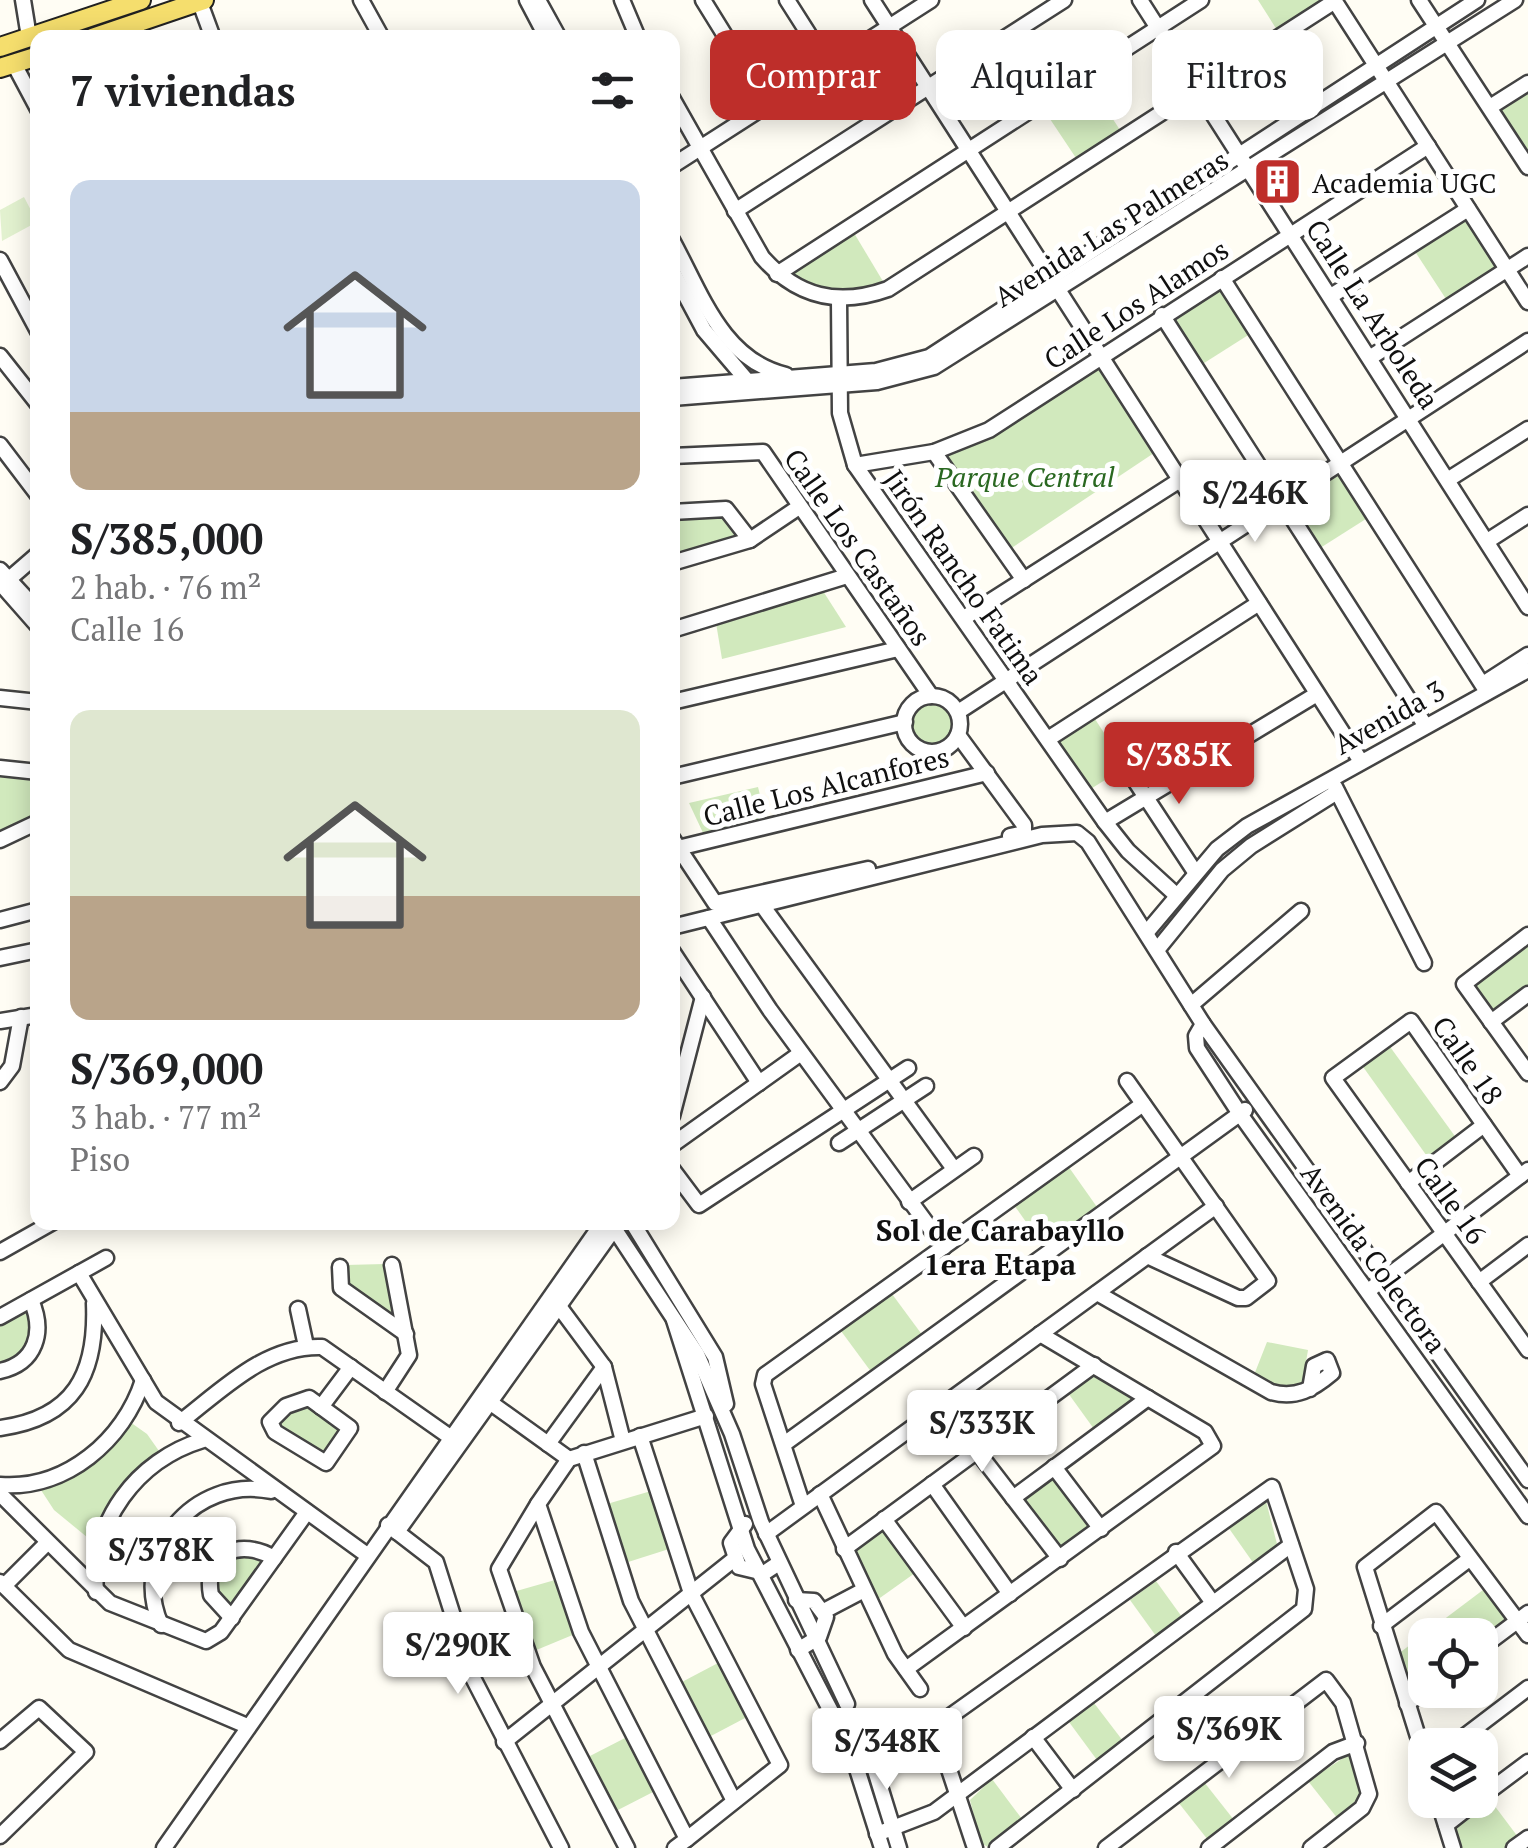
<!DOCTYPE html>
<html lang="es">
<meta charset="utf-8">
<style>
:root{--surface:#fff;--page:#f6f6f6;--text:#202124;--muted:#757577;--accent:#be2e2a}
body{margin:0;font-family:"PT Serif",serif;background:var(--page);color:var(--text);height:100vh;display:flex;flex-direction:column;font-size:38px;white-space:nowrap}
*{box-sizing:border-box;margin:0}
p{font-size:32px;color:var(--muted)}
.icon{flex:none;width:55px;height:55px;fill:none;stroke:currentColor;stroke-width:2;stroke-linecap:round;stroke-linejoin:round}
.map{position:relative;flex:1;overflow:hidden}
.sheet{position:absolute;left:30px;top:30px;width:650px;height:1200px;display:flex;flex-direction:column;background:var(--surface);border-radius:20px;box-shadow:0 5px 25px #0003}
.sheet>*{flex:none}
.banner{position:absolute;left:710px;top:30px;width:668px;height:90px;display:flex;gap:20px}
.fabs{position:absolute;left:1408px;top:1618px;display:grid;gap:20px}
.fabs a{display:grid;place-items:center;width:90px;height:90px;border-radius:20px;background:var(--surface);box-shadow:0 5px 25px #0003;font-size:50px}
.price{position:absolute;translate:-50% -85px;padding:0 22px;border-radius:10px;background:#fff;color:#222;font-size:32px;line-height:65px;filter:drop-shadow(0 2px 5px #0008)}
.price::after{content:'';position:absolute;left:50%;top:60px;width:30px;height:22px;margin-left:-15px;background:inherit;clip-path:polygon(0 0,100% 0,50% 100%)}
.price.current{background:var(--accent);color:#fff}
ul{padding:0;list-style:none}
li{display:grid;align-content:center;gap:20px;height:530px;padding:0 40px}
li span{display:grid;place-items:center;height:310px;border-radius:20px;color:#555}
li>.icon{margin-inline-start:auto}
span .icon{width:180px;height:180px;fill:#fffc;stroke-width:1}
li b{font-size:42px}
h2{display:flex;justify-content:space-between;align-items:center;height:120px;padding:0 40px;font-size:42px}
.chip{padding:0 35px;border-radius:20px;background:var(--surface);box-shadow:0 5px 25px #0003;font-size:35px;line-height:90px}
.chip.current{background:var(--accent);color:#fff}
.map>svg:first-child{display:block}
.green{fill:#d1e9bd}
.pitch{fill:#e2f1cf}
.lines{fill:none;stroke-linecap:round;stroke-linejoin:round}
.minor-casing{stroke:#434343;stroke-width:19}
.major-casing{stroke:#212121;stroke-width:22}
.minor{stroke:#fff;stroke-width:14}
.major{stroke:#f5de6d;stroke-width:18}
.labels{text-anchor:middle;dominant-baseline:central;stroke-width:10;stroke-linejoin:round;paint-order:stroke}
.poi-label{font-size:28px;fill:#101010;stroke:#fff;text-anchor:start}
.street-label{font-size:28px;fill:#101010;stroke:#fff}
.park-label{font-size:28px;font-style:italic;fill:#2a6821;stroke:#fff}
.neighbourhood-label{font-size:30px;font-weight:bold;fill:#101010;stroke:#fff}
</style>
<div class="map">
<svg width="1528" height="1848" viewBox="0 0 1528 1848">
<rect width="100%" height="100%" fill="#fffdf4"/>
<g class="green">
<path d="M1258,0h66l-47,30z"/>
<path d="M888,37l33,50 -48,31 -33,-51z"/>
<path d="M1088,81l32,49 -44,28 -32,-48z"/>
<path d="M1528,91v63l-28,-45z"/>
<path d="M1467,219l30,47 -51,33 -30,-46z"/>
<path d="M854,233l30,50c-34,15 -64,8 -96,-8z"/>
<path d="M1222,285l31,47 -52,33 -30,-46z"/>
<path d="M1100,365l57,86 -147,98 -67,-95z"/>
<path d="M1338,470l31,47 -52,33 -30,-47z"/>
<path d="M726,515l17,22 -70,19v-36z"/>
<path d="M823,591l23,36 -124,32 -6,-36z"/>
<circle cx="932" cy="724" r="24"/>
<path d="M1095,719l31,48 -37,23 -30,-48z"/>
<path d="M0,773l34,3 3,37 -37,19z"/>
<path d="M758,787l8,32 -62,16 -15,-32z"/>
<path d="M1528,943v44l-34,25 -20,-28z"/>
<path d="M1388,1044l69,95 -28,20 -68,-95z"/>
<path d="M1068,1166l29,41 -54,39 -29,-41z"/>
<path d="M385,1264l12,57c-20,-14 -56,-27 -52,-56z"/>
<path d="M892,1294l31,42 -51,37 -31,-42z"/>
<path d="M27,1308c8,31 1,44 -27,57v-42z"/>
<path d="M1267,1342l41,8 -6,35 -23,3 -25,-13z"/>
<path d="M1096,1373l41,24 -43,32 -26,-36z"/>
<path d="M308,1403l38,26 -21,31 -50,-34 1,-9z"/>
<path d="M130,1422l17,12 12,17 -39,37 -27,54 -39,-32 -15,-23c39,-12 66,-34 91,-65z"/>
<path d="M1052,1474l41,54 -33,24 -40,-54z"/>
<path d="M651,1491l18,58 -44,14 -18,-59z"/>
<path d="M1266,1501l11,43 -23,20 -26,-37z"/>
<path d="M883,1529l32,44 -38,27 -24,-49z"/>
<path d="M238,1552l29,7 -37,51c-21,-23 -18,-41 8,-58z"/>
<path d="M555,1580l20,54 -41,17 -21,-59z"/>
<path d="M1156,1581l26,36 -26,19 -26,-36z"/>
<path d="M1483,1590l25,33 -28,20v-8h-55v50l-14,10 -13,-41z"/>
<path d="M718,1663l29,54 -38,20 -29,-54z"/>
<path d="M1094,1703l29,38 -26,19 -28,-38z"/>
<path d="M627,1737l28,54 -39,20 -28,-54z"/>
<path d="M1351,1753l11,41 -24,25 -30,-38z"/>
<path d="M992,1779l30,40 -34,28 -7,-4 -11,-43z"/>
<path d="M1204,1782l30,38 -26,20 -30,-38z"/>
<path d="M1491,1801l27,36 -14,11h-44l-6,-20z"/>
</g>
<path class="pitch" d="M24,197l13,25 -35,19 -2,-31z"/>
<g class="lines">
<defs>
<g id="minor">
<path d="M23,0l6,37"/>
<path d="M199,0l14,38"/>
<path d="M361,0l21,38"/>
<path d="M527,0l20,38"/>
<path d="M538,0l21,38"/>
<path d="M622,0l16,38"/>
<path d="M703,0l65,105"/>
<path d="M787,0l42,66"/>
<path d="M872,0l488,760"/>
<path d="M1140,0l388,607"/>
<path d="M1334,0l194,302"/>
<path d="M1419,0l109,167"/>
<path d="M14,64l24,45"/>
<path d="M672,98l90,159c35,40 76,50 126,32l447,-288"/>
<path d="M1490,107l38,-24"/>
<path d="M672,166l259,-166"/>
<path d="M735,211l329,-211"/>
<path d="M672,240c29,53 50,120 114,135"/>
<path d="M0,260l38,71"/>
<path d="M672,270l32,60 46,54"/>
<path d="M777,274l424,-274"/>
<path d="M1222,278l265,414"/>
<path d="M1331,296l137,-87"/>
<path d="M839,300l1,113 15,52 250,357 23,29 47,43"/>
<path d="M1162,315l263,410"/>
<path d="M0,356l38,48"/>
<path d="M1371,357l157,-101"/>
<path d="M672,387l204,-16 53,-14 548,-357"/>
<path d="M672,398l205,-16 57,-15 581,-367"/>
<path d="M0,445l38,50"/>
<path d="M934,452l90,128"/>
<path d="M672,456l91,-4 168,244"/>
<path d="M855,465l79,-13 55,-22 439,-284"/>
<path d="M1449,479l79,-50"/>
<path d="M672,512l54,-3 24,31"/>
<path d="M1489,540l39,-25"/>
<path d="M672,563l78,-23 49,-33"/>
<path d="M0,570l38,41"/>
<path d="M8,580l30,-26"/>
<path d="M0,583l38,43"/>
<path d="M964,618l216,-138"/>
<path d="M672,630l175,-54"/>
<path d="M1483,684l45,-29"/>
<circle cx="932" cy="724" r="28"/>
<path d="M0,698l38,4"/>
<path d="M672,702l226,-53"/>
<path d="M958,712l570,-371"/>
<path d="M958,735l66,90v8l-14,3"/>
<path d="M1048,739l211,-136"/>
<path d="M1126,767l69,105"/>
<path d="M0,768l38,4"/>
<path d="M672,777l233,-55"/>
<path d="M1335,787l89,176"/>
<path d="M1105,822l212,-128"/>
<path d="M672,838l43,65 153,-34"/>
<path d="M0,840l38,-18"/>
<path d="M678,848l309,-75"/>
<path d="M762,905l192,264"/>
<path d="M709,918l61,92 174,237"/>
<path d="M0,920l38,-10"/>
<path d="M672,927l370,-92 35,-2 11,9 115,182 325,456"/>
<path d="M1147,932l70,-83 30,-23 281,-156"/>
<path d="M1528,935l-64,49 64,89"/>
<path d="M1157,950l65,-80 29,-24 86,-54"/>
<path d="M672,951l87,132"/>
<path d="M0,958l38,-8"/>
<path d="M1191,1005l110,-94"/>
<path d="M0,1021l38,-6"/>
<path d="M1491,1022l37,-28"/>
<path d="M1203,1024l-7,12 1,12 43,66 288,402"/>
<path d="M1127,1081l141,200 -22,17h-8l-91,-42"/>
<path d="M0,1082l12,-16 9,-49"/>
<path d="M672,1116l31,-119"/>
<path d="M839,1143l87,-57"/>
<path d="M672,1145l129,-92"/>
<path d="M672,1169l27,36 209,-137"/>
<path d="M1520,1176l-109,-155 -78,57 195,272"/>
<path d="M1408,1183l76,-58"/>
<path d="M909,1202l65,-46"/>
<path d="M610,1222l87,132 35,80 29,88 86,182"/>
<path d="M632,1222l83,135 11,47"/>
<path d="M0,1252l53,-30"/>
<path d="M340,1267l1,21 65,46"/>
<path d="M79,1273l77,129 211,153"/>
<path d="M1479,1282l49,-37"/>
<path d="M1368,1291l160,-121"/>
<path d="M1097,1293l174,99c25,7 42,-3 61,-19l-5,-13 -13,6 -4,23"/>
<path d="M555,1301l49,66 19,74"/>
<path d="M298,1309l8,37"/>
<path d="M0,1317l106,-59"/>
<path d="M674,1320l73,229 104,201 31,98"/>
<path d="M0,1371c36,-8 45,-39 31,-71"/>
<path d="M385,1392l24,-37 -17,-90"/>
<path d="M309,1398l41,30 -24,35 -51,-31 -5,-10 16,-16z"/>
<path d="M484,1398l85,61"/>
<path d="M321,1407l30,-40"/>
<path d="M179,1423c43,-33 86,-78 143,-76l128,90"/>
<path d="M0,1428c74,-10 97,-54 94,-125"/>
<path d="M640,1436l51,157 89,172 -93,74"/>
<path d="M548,1444l56,-77"/>
<path d="M784,1444l461,-334"/>
<path d="M977,1451l83,108"/>
<path d="M584,1453l47,148 103,200"/>
<path d="M1054,1467l47,62"/>
<path d="M932,1484l78,110"/>
<path d="M0,1485c66,5 124,-45 143,-105"/>
<path d="M0,1494l110,109 96,38 15,-9 86,-120"/>
<path d="M820,1494l75,160 25,35"/>
<path d="M1013,1498l135,-100"/>
<path d="M538,1504l-39,65 34,98 94,181"/>
<path d="M803,1506l-40,-122 2,-9 378,-271"/>
<path d="M884,1519l80,109"/>
<path d="M745,1524l-14,19 8,24 25,6 15,-10"/>
<path d="M388,1525l48,37 36,114 89,172"/>
<path d="M397,1532l217,-303"/>
<path d="M766,1534l450,-328"/>
<path d="M844,1549l250,-184"/>
<path d="M1176,1552l37,51"/>
<path d="M0,1582l69,68 178,76"/>
<path d="M4,1586l43,-43"/>
<path d="M96,1592c-6,-70 41,-132 107,-152"/>
<path d="M796,1600l18,1 12,16 -7,20 -21,13"/>
<path d="M824,1611l40,-21"/>
<path d="M232,1618l-21,-23c-8,-43 30,-57 63,-37"/>
<path d="M161,1625c-32,-72 33,-150 110,-134"/>
<path d="M1381,1626l87,-66"/>
<path d="M1480,1649l48,-36"/>
<path d="M906,1669l307,-223 -8,-14 -165,-98"/>
<path d="M1407,1704l18,-14"/>
<path d="M1033,1737l40,53"/>
<path d="M0,1741l39,-33 47,44 -86,84"/>
<path d="M866,1741l33,107"/>
<path d="M504,1742l229,-182"/>
<path d="M1453,1745l75,-57"/>
<path d="M1425,1759l-60,-192 71,-55 92,123"/>
<path d="M1480,1798l48,-36"/>
<path d="M1438,1800l15,48"/>
<path d="M1446,1825l32,-25"/>
<path d="M877,1834l57,-22 357,-267"/>
<path d="M164,1848l439,-626"/>
<path d="M675,1848l12,-9 -106,-207 -43,-128 31,-45 137,-43"/>
<path d="M975,1848l-40,-121 337,-240 34,102 -2,20 -307,239"/>
<path d="M1106,1848l220,-168 17,23 26,91 -7,14 -51,40"/>
<path d="M1209,1848l124,-96 24,-9"/>
<path d="M1514,1848l14,-10"/>
</g>
<g id="major">
<path d="M92,38l112,-38"/>
<path d="M0,47l141,-47"/>
<path d="M0,68l38,-12"/>
</g>
</defs>
<use href="#minor" class="minor-casing"/>
<use href="#major" class="major-casing"/>
<use href="#minor" class="minor"/>
<use href="#major" class="major"/>
</g>
<defs>
<symbol id="building-square" viewBox="-11 -11 22 22"><rect x="-9" y="-9" width="18" height="18" rx="4" fill="#be2e2a" stroke="#fff"/><path d="M-4-6H4V6H1V3H-1V6H-4ZM-2.5-4.3h1.7v1.8h-1.7ZM.8-4.3h1.7v1.8H.8ZM-2.5-1h1.7V.8h-1.7ZM.8-1h1.7V.8H.8Z" fill="#fff"/></symbol>
</defs>
<g fill-rule="evenodd">
<use href="#building-square" x="1250" y="154" width="55" height="55"/>
</g>
<g class="labels">
<g class="poi-label">
<text x="1312" y="182">Academia UGC</text>
</g>
<g class="street-label">
<text transform="translate(1111 228) rotate(-32)">Avenida Las Palmeras</text>
<text transform="translate(1136 304) rotate(-33)">Calle Los Alamos</text>
<text transform="translate(1373 314) rotate(57)">Calle La Arboleda</text>
<text transform="translate(858 547) rotate(55)">Calle Los Castaños</text>
<text transform="translate(964 577) rotate(55)">Jirón Rancho Fatima</text>
<text transform="translate(1389 717) rotate(-29)">Avenida 3</text>
<text transform="translate(826 786) rotate(-14)">Calle Los Alcanfores</text>
<text transform="translate(1468 1060) rotate(55)">Calle 18</text>
<text transform="translate(1451 1200) rotate(54)">Calle 16</text>
<text transform="translate(1374 1258) rotate(54)">Avenida Colectora</text>
</g>
<g class="park-label">
<text x="1025" y="476">Parque Central</text>
</g>
<g class="neighbourhood-label">
<text x="1000" y="1230">Sol de Carabayllo<tspan x="1000" dy="34">1era Etapa</tspan></text>
</g>
</g>
</svg>
<div class="fabs">
<a><svg class="icon" aria-label="locate" viewBox="0 0 24 24"><circle cx="12" cy="12" r="6"/><path d="M12 2v4M12 18v4M2 12h4M18 12h4"/></svg></a>
<a><svg class="icon" aria-label="layers" viewBox="0 0 24 24"><path d="M12 4l9 5-9 5-9-5zM3 14l9 5 9-5"/></svg></a>
</div>
<b class="price" style="left:1255px;top:545px">S/246K</b>
<b class="price current" style="left:1179px;top:807px">S/385K</b>
<b class="price" style="left:982px;top:1475px">S/333K</b>
<b class="price" style="left:161px;top:1602px">S/378K</b>
<b class="price" style="left:458px;top:1697px">S/290K</b>
<b class="price" style="left:1229px;top:1781px">S/369K</b>
<b class="price" style="left:887px;top:1793px">S/348K</b>
<div class="banner">
<a class="chip current">Comprar</a>
<a class="chip">Alquilar</a>
<a class="chip">Filtros</a>
</div>
<section class="sheet">
<h2>7 viviendas<svg class="icon" aria-label="filters" viewBox="0 0 24 24"><path d="M4 7h16M4 17h16"/><circle cx="9" cy="7" r="2"/><circle cx="15" cy="17" r="2"/></svg></h2>
<ul>
<li><span style="background:linear-gradient(#c9d6e8 75%,#b9a48a 0)"><svg class="icon" aria-label="home" viewBox="0 0 24 24"><path d="M3 11l9-7 9 7M6 9v11h12V9"/></svg></span><div><b>S/385,000</b><p>2 hab. · 76 m²</p><p>Calle 16</p></div></li>
<li><span style="background:linear-gradient(#dfe7d0 60%,#b9a48a 0)"><svg class="icon" aria-label="home" viewBox="0 0 24 24"><path d="M3 11l9-7 9 7M6 9v11h12V9"/></svg></span><div><b>S/369,000</b><p>3 hab. · 77 m²</p><p>Piso</p></div></li>
</ul>
</section>
</div>
